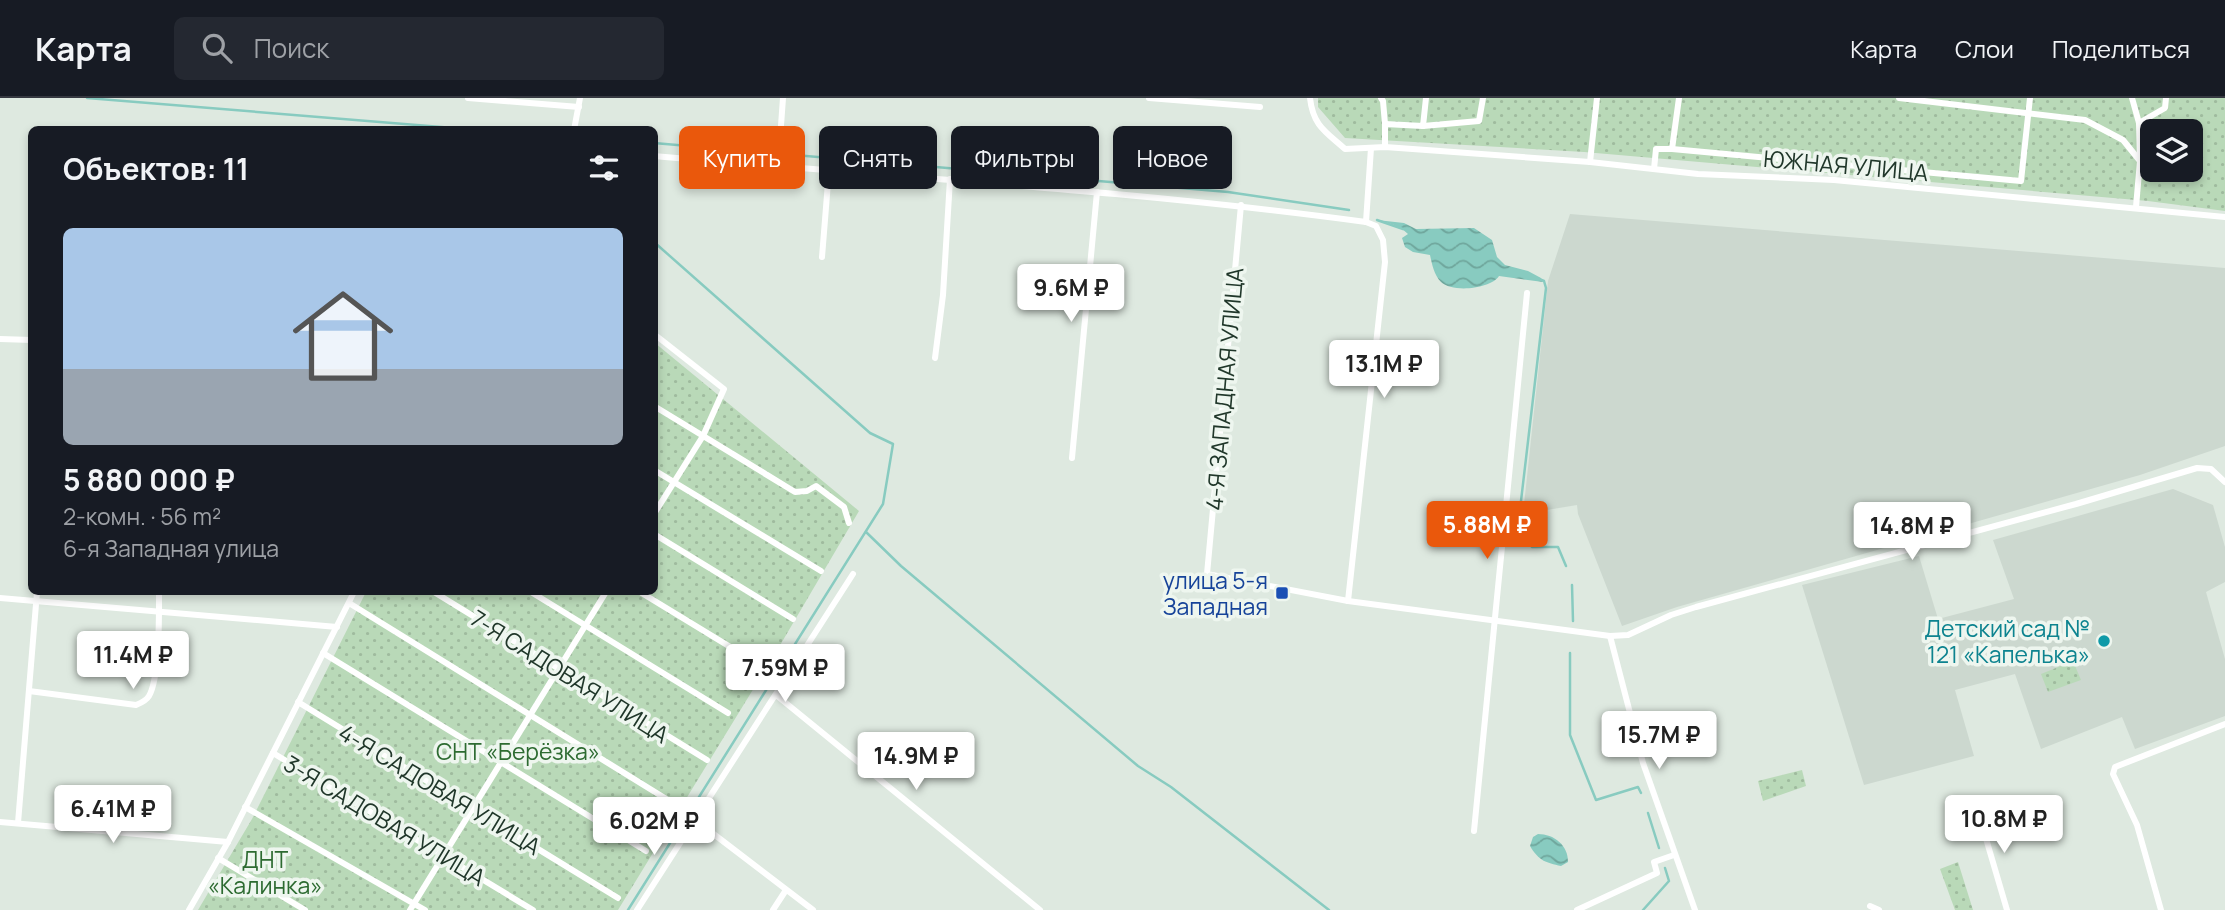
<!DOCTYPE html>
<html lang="ru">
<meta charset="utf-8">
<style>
:root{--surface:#171b24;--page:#242831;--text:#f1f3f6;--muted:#9ea1a6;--line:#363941;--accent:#ea580c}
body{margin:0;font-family:Manrope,sans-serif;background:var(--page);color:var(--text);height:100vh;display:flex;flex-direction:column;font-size:26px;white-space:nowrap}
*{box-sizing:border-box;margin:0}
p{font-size:23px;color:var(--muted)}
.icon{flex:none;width:38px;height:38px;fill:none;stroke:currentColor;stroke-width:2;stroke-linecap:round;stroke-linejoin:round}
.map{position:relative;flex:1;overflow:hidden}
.panel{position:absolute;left:28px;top:28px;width:630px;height:469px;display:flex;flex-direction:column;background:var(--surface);border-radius:10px;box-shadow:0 4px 10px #0003}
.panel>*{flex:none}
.hud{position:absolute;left:679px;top:28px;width:665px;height:63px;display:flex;gap:14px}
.buttons{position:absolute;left:2140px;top:21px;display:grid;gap:14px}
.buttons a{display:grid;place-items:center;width:63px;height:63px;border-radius:10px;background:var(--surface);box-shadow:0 4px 10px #0003;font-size:35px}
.price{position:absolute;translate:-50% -60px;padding:0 16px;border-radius:7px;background:#fff;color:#222;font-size:23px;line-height:46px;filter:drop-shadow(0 2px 4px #0008)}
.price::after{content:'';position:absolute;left:50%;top:42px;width:21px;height:16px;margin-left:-10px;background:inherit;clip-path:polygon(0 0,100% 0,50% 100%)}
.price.current{background:var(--accent);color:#fff}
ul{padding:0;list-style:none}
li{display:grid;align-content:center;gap:14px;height:371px;padding:0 35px}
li+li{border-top:2px solid var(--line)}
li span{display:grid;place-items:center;height:217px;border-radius:10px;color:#555}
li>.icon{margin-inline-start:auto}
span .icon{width:126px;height:126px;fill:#fffc;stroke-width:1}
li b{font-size:30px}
h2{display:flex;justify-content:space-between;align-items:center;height:84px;padding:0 35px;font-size:30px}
.tag{padding:0 24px;border-radius:10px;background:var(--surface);box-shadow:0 4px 10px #0003;font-size:24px;line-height:63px}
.tag.current{background:var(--accent);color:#fff}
header{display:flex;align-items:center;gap:42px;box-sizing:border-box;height:98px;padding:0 35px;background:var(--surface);border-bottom:2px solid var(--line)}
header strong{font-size:33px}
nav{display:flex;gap:38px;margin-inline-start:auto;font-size:24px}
.search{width:490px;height:63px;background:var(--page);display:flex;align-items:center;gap:18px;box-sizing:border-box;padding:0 24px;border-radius:10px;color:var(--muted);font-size:26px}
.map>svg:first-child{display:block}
.built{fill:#ccd8cf}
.park{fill:url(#park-dots);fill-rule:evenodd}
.water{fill:url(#water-waves)}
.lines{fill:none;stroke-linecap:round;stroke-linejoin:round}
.stream{stroke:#88cbc0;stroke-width:2.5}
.street{stroke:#fff;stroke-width:6}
.transit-dot{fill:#1a4fb4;stroke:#eef6ef;stroke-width:2.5}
.culture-dot{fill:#0f9aa8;stroke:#eef6ef;stroke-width:2.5}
.labels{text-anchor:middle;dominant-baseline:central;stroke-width:7;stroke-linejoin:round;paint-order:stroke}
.street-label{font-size:23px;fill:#20372a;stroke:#eef6ef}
.transit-label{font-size:23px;fill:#164399;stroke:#eef6ef;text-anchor:end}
.culture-label{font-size:23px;fill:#0d838f;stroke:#eef6ef;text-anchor:end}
.park-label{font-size:23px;fill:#2d6b31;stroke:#eef6ef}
</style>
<header>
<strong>Карта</strong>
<div class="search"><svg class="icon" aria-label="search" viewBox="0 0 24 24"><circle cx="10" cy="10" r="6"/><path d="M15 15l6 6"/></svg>Поиск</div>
<nav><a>Карта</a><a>Слои</a><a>Поделиться</a></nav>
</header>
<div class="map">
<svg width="2225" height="812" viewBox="0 0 2225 812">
<defs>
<pattern id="park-dots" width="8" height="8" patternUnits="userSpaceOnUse" patternTransform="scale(1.75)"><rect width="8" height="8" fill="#b9d9b8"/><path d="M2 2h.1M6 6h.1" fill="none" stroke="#9fbb9e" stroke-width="1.8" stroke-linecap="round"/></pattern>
<pattern id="water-waves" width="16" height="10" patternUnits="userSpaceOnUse" patternTransform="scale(1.75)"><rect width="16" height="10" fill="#88cbc0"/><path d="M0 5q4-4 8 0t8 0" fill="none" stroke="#6fa69c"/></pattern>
</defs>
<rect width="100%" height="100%" fill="#dee9e0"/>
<g class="built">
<path d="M1570,116l655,54v178l-85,29 -463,132 -55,19 -44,-112 -1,-9 -54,9 25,-233z"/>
<path d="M2173,391l40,16 12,42v35l-19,10 19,67v57l-90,33 -13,-32 -81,32 -26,-75 -60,16 19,66 -110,29 -62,-200 117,-29 19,63 76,-20 -21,-59z"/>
</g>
<g class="park">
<path d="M1318,0h907v113l-77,-10 -564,-49 -239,-14 -27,-31zM2152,33h39v39h-39z"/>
<path d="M655,245l204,168 -80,136 -161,263h-420l54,-91 114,-227h288z"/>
<path d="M2073,563l8,19 -33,12 -7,-18z"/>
<path d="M1802,672l4,16 -43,15 -5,-20z"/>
<path d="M1958,764l15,48h-18l-15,-41z"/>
</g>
<g class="water">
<path d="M1377,122l27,3 12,6 58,-1 18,12 5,17 8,8 23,6 13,7 2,4 -44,-6c-8,13 -47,17 -58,6 -7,-7 -9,-18 -11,-27l-17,-3 -8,-5 -3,-9 6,-4c-9,-9 -19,-11 -31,-14z"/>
<path d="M1538,736c16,0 30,11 30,28l-7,4c-15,-3 -23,-6 -31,-20l3,-9z"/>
</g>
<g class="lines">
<g class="stream">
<path d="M87,0l391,32"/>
<path d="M654,45l574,49 121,18"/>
<path d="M1377,122l26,9"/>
<path d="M1539,181l5,2 2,7 -27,230 13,29h26l8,19"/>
<path d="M866,434l35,34 237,200 33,21 158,123"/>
<path d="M1572,487l1,36"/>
<path d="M1570,555v82l26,65 42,-13 3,6"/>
<path d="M1648,715l11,35"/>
<path d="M628,812l255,-406 10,-60 -23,-11 -216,-191"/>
<path d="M1643,812l26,-29 -4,-13"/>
</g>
<g class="street">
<path d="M468,0l111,9"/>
<path d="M1149,0l111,9"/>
<path d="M1310,0c3,28 16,34 35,51l40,-2 205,15 108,12 136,6 391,37"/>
<path d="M1381,0l2,3 2,23"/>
<path d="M1899,0l186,22 38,20 17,21 -4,46"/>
<path d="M2132,0l7,25 1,38"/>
<path d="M2139,25l26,-15 1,-10"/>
<path d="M1423,28l56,-5 4,-23"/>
<path d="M574,32l6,-32"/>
<path d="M1385,49v-23l38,2 3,-28"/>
<path d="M1672,51l349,32 9,-83"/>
<path d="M654,58c238,21 476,34 712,66l10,4 7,14 2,22 -37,339"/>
<path d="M1590,64l7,-64"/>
<path d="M778,69l5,-69"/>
<path d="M1654,71l2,-20h16l7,-51"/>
<path d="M1241,107l-34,369 141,27 262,35 18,-1 43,-20 25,-8 380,-103 121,-36 14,1 14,13"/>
<path d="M1366,124l5,-74"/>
<path d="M822,159l7,-87"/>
<path d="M654,236l70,55 -21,47 -49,78"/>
<path d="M0,241l32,1"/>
<path d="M935,260l8,-63 7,-116"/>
<path d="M654,308l141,86 12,-1 9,-5 28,21 5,16"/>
<path d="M1072,360l25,-266"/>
<path d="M654,372l167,101"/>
<path d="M654,436l139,85"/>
<path d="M434,494l273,168"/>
<path d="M531,494l197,121"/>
<path d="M640,494l123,75"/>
<path d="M0,500l337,29"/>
<path d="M349,505l327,202"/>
<path d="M1610,538l33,127 52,147"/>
<path d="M323,555l323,198"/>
<path d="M29,593l107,14c5,-2 10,-4 13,-9 11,-19 10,-81 10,-104"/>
<path d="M776,597l264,215"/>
<path d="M298,604l320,196"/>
<path d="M273,655l260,157"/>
<path d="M245,709l180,103"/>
<path d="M1977,710l30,102"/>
<path d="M694,721l119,91"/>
<path d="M0,724l228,20"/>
<path d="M18,725l19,-231"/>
<path d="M1474,733l53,-538"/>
<path d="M218,760l87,52"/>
<path d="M1870,808l9,4"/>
<path d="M189,812l39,-68 126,-250"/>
<path d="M410,812l196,-318"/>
<path d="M637,812l216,-336"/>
<path d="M773,812l13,-20"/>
<path d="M1577,812l80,-37 -3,-11 20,-7"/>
<path d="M2161,812l-24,-85 -24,-51 2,-7 110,-43"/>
</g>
</g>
<rect class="transit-dot" x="1275" y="488" width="14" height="14" rx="3.5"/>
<circle class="culture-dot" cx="2104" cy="543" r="7"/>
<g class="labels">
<g class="street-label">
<text transform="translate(1846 67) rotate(5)">ЮЖНАЯ УЛИЦА</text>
<text transform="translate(1224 291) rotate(-85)">4-Я ЗАПАДНАЯ УЛИЦА</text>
<text transform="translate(570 578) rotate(32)">7-Я САДОВАЯ УЛИЦА</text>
<text transform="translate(440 691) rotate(31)">4-Я САДОВАЯ УЛИЦА</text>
<text transform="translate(385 722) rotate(31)">3-Я САДОВАЯ УЛИЦА</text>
</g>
<g class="transit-label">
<text x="1268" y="482">улица 5-я<tspan x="1268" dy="26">Западная</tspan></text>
</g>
<g class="culture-label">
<text x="2090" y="530">Детский сад №<tspan x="2090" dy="26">121 «Капелька»</tspan></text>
</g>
<g class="park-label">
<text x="518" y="653">СНТ «Берёзка»</text>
<text x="265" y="761">ДНТ<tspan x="265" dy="26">«Калинка»</tspan></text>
</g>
</g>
</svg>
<div class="buttons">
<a><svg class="icon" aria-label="layers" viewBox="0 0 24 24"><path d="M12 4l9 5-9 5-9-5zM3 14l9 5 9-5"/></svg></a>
</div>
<b class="price" style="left:1071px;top:226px">9.6M ₽</b>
<b class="price" style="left:1384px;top:302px">13.1M ₽</b>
<b class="price current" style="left:1487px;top:463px">5.88M ₽</b>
<b class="price" style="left:1912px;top:464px">14.8M ₽</b>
<b class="price" style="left:133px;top:593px">11.4M ₽</b>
<b class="price" style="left:785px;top:606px">7.59M ₽</b>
<b class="price" style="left:1659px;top:673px">15.7M ₽</b>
<b class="price" style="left:916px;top:694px">14.9M ₽</b>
<b class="price" style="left:113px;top:747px">6.41M ₽</b>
<b class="price" style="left:2004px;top:757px">10.8M ₽</b>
<b class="price" style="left:654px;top:759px">6.02M ₽</b>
<div class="hud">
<a class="tag current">Купить</a>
<a class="tag">Снять</a>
<a class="tag">Фильтры</a>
<a class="tag">Новое</a>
</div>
<section class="panel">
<h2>Объектов: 11<svg class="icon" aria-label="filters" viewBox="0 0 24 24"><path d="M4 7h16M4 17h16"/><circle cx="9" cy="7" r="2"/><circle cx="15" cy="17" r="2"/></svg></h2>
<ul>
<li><span style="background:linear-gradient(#a9c7e8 65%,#9aa5b1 0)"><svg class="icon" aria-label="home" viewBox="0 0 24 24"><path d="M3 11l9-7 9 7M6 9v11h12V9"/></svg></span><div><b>5 880 000 ₽</b><p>2-комн. · 56 m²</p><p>6-я Западная улица</p></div></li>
</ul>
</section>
</div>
